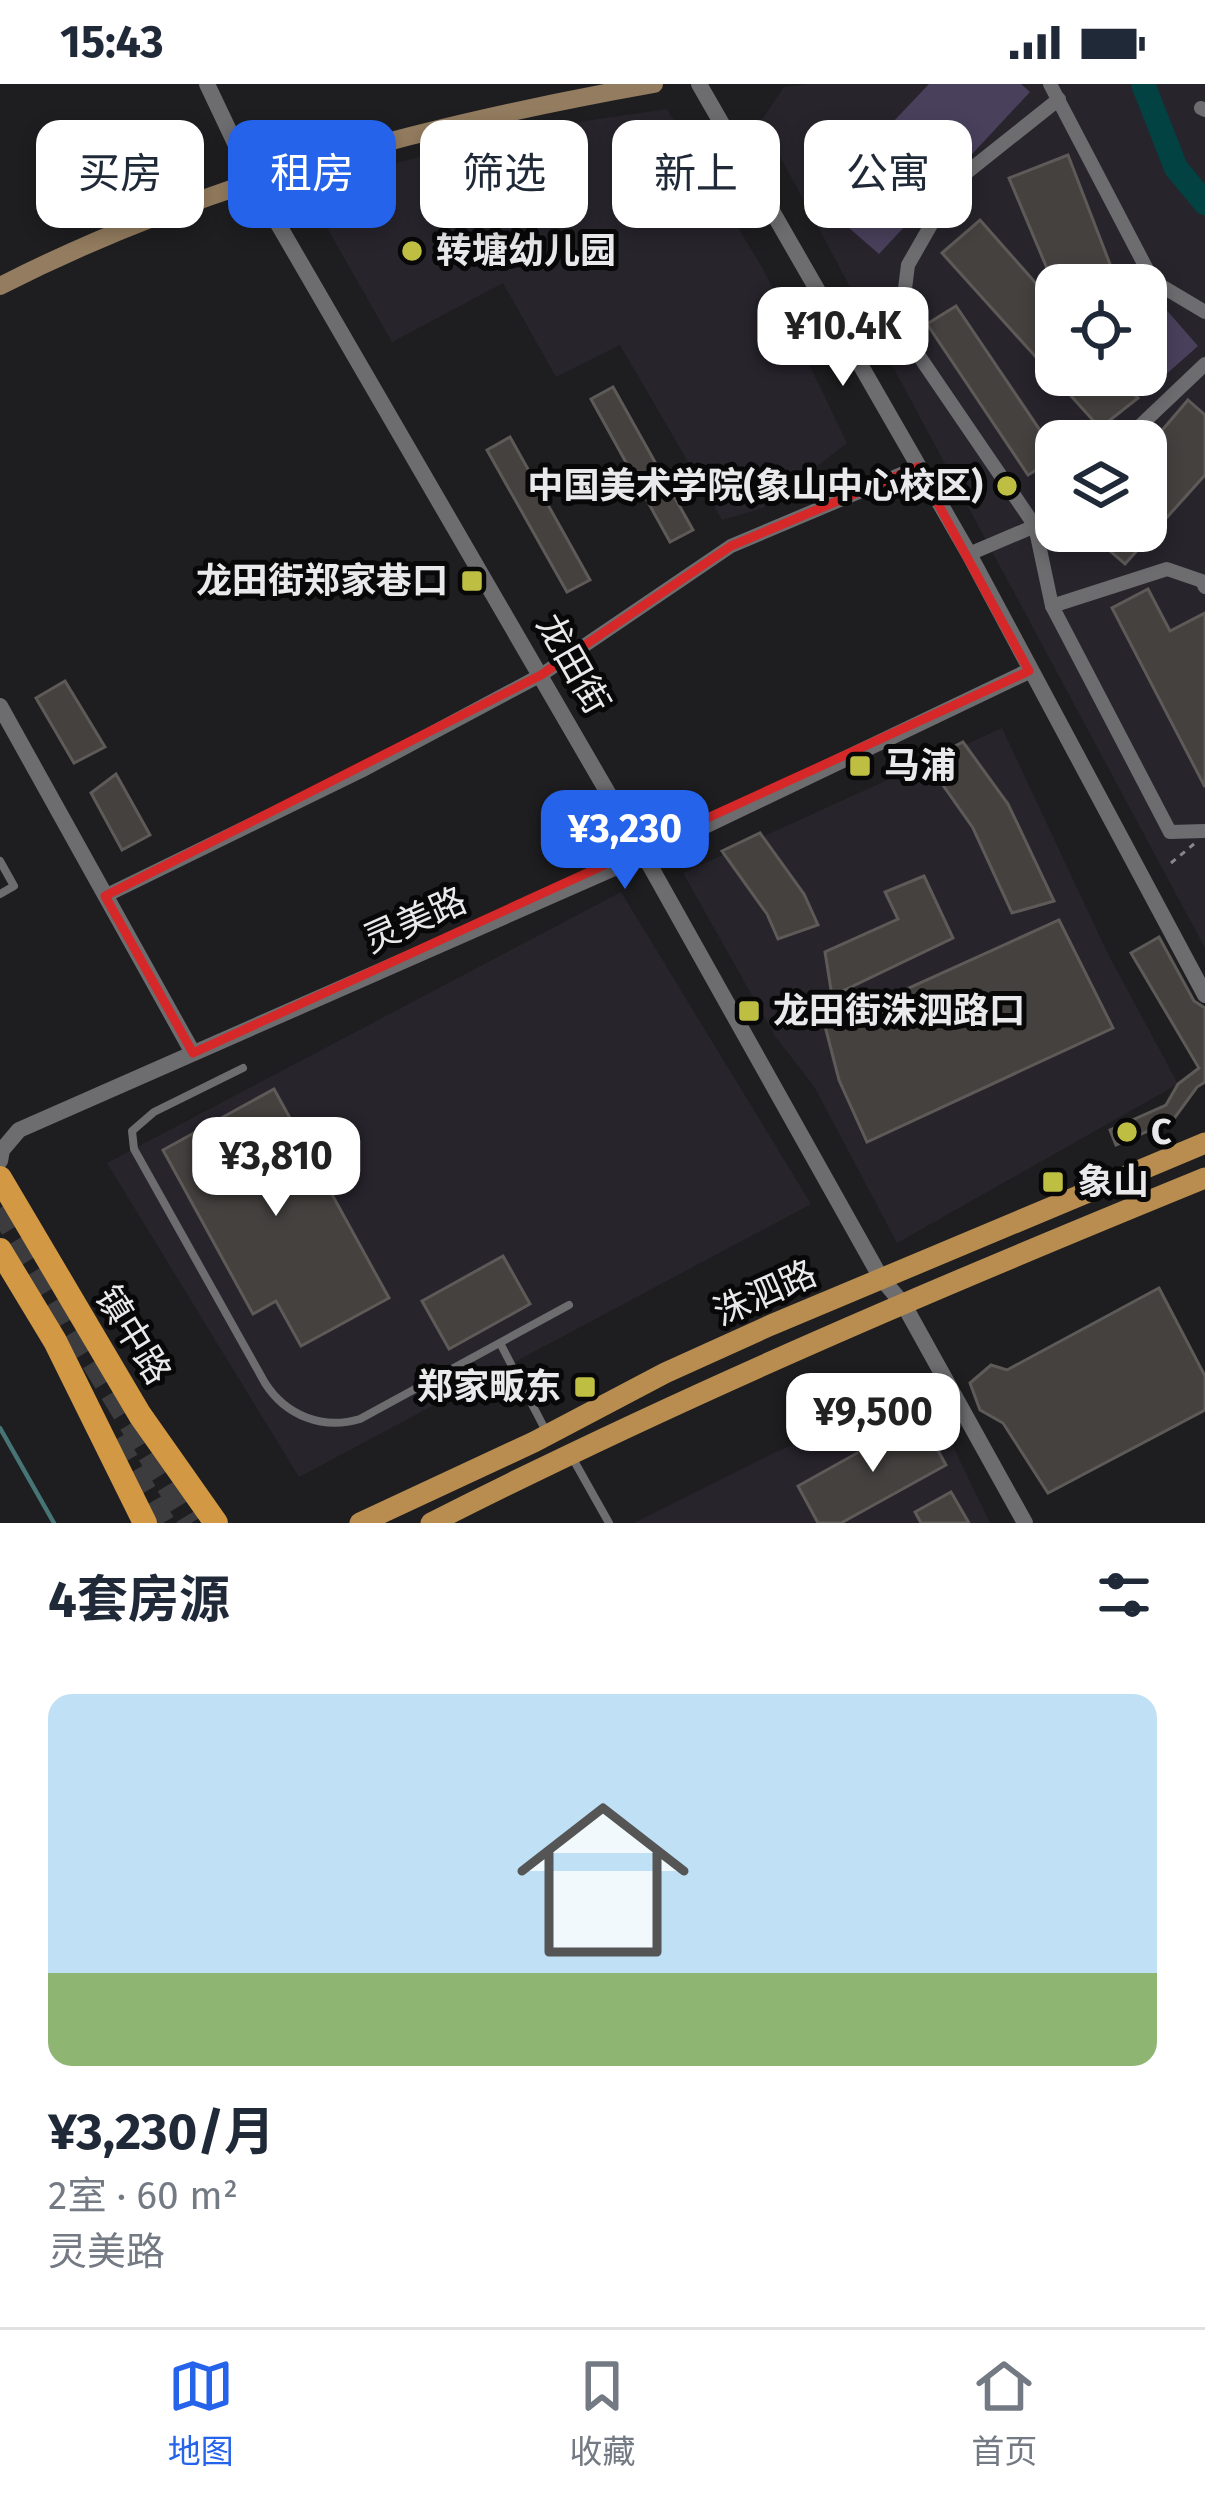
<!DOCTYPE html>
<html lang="zh">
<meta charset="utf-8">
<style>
:root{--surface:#fff;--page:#f2f2f3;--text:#1f2937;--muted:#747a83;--line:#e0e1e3;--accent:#2563eb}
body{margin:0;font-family:"Fira Sans","Noto Sans SC",sans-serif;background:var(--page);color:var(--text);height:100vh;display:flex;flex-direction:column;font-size:45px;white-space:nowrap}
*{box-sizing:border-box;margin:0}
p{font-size:39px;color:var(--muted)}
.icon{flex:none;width:66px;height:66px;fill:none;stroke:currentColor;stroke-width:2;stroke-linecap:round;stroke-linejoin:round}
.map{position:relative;height:1439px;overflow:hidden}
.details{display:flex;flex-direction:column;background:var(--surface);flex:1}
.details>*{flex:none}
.top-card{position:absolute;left:36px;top:36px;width:1134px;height:108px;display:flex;gap:24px}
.controls{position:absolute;left:1035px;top:180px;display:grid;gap:24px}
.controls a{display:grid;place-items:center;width:132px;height:132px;border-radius:24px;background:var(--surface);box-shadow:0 6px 18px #0003;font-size:60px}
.price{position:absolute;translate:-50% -102px;padding:0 27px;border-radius:24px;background:#fff;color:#222;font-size:39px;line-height:78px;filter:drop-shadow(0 3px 6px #0008)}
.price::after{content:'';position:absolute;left:50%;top:72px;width:36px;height:27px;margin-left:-18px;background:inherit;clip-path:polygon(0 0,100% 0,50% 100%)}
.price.selected{background:var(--accent);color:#fff}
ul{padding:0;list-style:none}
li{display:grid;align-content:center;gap:24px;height:636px;padding:0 48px}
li+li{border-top:3px solid var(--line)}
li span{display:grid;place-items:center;height:372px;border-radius:24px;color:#555}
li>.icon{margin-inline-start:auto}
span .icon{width:216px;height:216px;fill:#fffc;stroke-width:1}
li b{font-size:51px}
h2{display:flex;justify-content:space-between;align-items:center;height:144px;padding:0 48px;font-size:51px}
.pill{padding:0 42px;border-radius:24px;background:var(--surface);box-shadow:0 6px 18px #0003;font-size:42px;line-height:108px}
.pill.selected{background:var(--accent);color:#fff}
.status{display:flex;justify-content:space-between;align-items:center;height:84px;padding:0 60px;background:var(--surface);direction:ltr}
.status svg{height:33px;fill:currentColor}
.tabs{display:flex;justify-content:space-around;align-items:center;height:168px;border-top:3px solid var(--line);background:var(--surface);font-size:33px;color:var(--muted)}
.tabs a{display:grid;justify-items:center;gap:6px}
.tabs .selected{color:var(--accent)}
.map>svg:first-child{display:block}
.built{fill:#27242c;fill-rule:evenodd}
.green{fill:#49415c}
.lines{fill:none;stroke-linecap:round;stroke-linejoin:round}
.stream{stroke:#477474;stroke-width:4.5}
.river{stroke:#024242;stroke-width:24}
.building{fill:#44413f;stroke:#5d5a58;stroke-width:3}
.trunk-tunnel{stroke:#3c3c3e;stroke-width:24;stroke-dasharray:24 12;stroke-linecap:butt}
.path{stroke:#878789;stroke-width:3;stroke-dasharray:6 6;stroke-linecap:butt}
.service{stroke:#6d6c6f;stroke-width:8}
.minor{stroke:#6d6c6f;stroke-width:14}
.tertiary{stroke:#6d6c6f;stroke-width:16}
.secondary{stroke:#937c5f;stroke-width:18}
.primary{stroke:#b98d4f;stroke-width:21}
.trunk{stroke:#d29844;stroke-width:24}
.marked{fill:none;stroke:#d62828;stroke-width:9;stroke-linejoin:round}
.poi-dot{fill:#bebf42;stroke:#080809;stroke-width:4.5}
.labels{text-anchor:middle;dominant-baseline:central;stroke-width:10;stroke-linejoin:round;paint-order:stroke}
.poi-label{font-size:36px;font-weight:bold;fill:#e9e8ea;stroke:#080809;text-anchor:start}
.street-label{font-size:36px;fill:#e9e8ea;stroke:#080809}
</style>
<div class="status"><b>15:43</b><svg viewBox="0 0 49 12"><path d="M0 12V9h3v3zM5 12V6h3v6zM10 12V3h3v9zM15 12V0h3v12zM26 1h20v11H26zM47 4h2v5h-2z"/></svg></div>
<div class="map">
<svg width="1205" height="1439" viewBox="0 0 1205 1439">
<rect width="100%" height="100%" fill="#1e1e20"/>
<g class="built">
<path d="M809,0h396v864l-444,-827 23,-34zM1056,201h90v90h-90zM1056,357h90v90h-90z"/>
<path d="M667,25l97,162 83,172 -84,65 -41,12 -102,-175 -64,32 -53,-94 -111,59 -70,-123 -4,-15 3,-13 12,-11 94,-25 48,79 -44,-81 154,-32z"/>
<path d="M1002,644l105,224 71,132 -281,159 -82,-155 -40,-52 -92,-163z"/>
<path d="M621,808l190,312 -512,273 -192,-314z"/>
<path d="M925,1304l65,135h-356l142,-71z"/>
</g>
<g class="green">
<path d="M929,0h92l9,8 -151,162 -61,-53z"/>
<path d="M1149,206l49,56 -53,47 -16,-18h17z"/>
</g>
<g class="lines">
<path class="stream" d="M0,1344l54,95"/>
<path class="river" d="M1143,0l33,84 29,35"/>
</g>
<g class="building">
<path d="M1068,71l50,130h-64l-45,-107z"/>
<path d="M980,136l76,86v69h61l21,23 -38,30 -158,-175z"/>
<path d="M956,222l100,148v4l-28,17 -101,-151z"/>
<path d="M613,303l80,143 -23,12 -79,-143z"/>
<path d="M1188,316l17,15v60l-80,89 -38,-33h59v-82z"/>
<path d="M510,353l80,143 -23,12 -80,-142z"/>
<path d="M1148,505l22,42 35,-18v174l-93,-179z"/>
<path d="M65,597l40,66 -31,16 -38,-65z"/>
<path d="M963,658l45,62 46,97 -42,12 -39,-85 -47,-67z"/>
<path d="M116,690l34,61 -28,15 -31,-57z"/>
<path d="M760,749l44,61 14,31 -40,14 -11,-25 -45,-63z"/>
<path d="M924,792l29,62 -121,58 -7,-44 73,-33 -13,-27z"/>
<path d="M1059,836l54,108 -246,114 -28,-62 -14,-54z"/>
<path d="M1159,853l35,64 11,7v74l-8,5 -24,33 -57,25 -6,-15 56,-25 12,-21 21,-16 -68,-115z"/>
<path d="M274,1005l115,209 -88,48 -25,-45 -23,13 -90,-164z"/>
<path d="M503,1172l27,48 -81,45 -27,-48z"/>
<path d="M1159,1204l46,88v34l-157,83 -45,-70 -23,-13 -10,-27 21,-18 16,5z"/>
<path d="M920,1334l26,47 -105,58h-23l-20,-37z"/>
<path d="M951,1408l18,31h-48l-6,-11z"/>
</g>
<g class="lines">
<g class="trunk-tunnel">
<path d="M0,1124l191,315"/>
<path d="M115,1356l48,83"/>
</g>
<path class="path" d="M1171,779l23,-19"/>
<g class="service">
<path d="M0,777l14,25 -14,8"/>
<path d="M243,984l-89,44 -22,19 2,18 131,234c21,33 58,47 95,36l209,-114"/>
<path d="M500,1259l47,90"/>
<path d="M573,1375l36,64"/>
</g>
<g class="minor">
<path d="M1050,0l103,197 52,31"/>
<path d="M1059,15l-103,82 -48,84 -8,63 135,198 17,80 118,226 35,-1"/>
<path d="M1201,24l4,2"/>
<path d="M1124,357l81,-77"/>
<path d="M969,470l66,-28 21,-20"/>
<path d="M1052,522l115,-37 35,12 3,6"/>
<path d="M105,812l256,-125 180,-96 190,-129 187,-79"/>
</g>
<g class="tertiary">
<path d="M207,0l45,95 392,676 237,423 23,27 121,218"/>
<path d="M699,0l270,470 236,441"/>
<path d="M0,622l193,347"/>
<path d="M0,1077l2,-11 17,-20 625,-275 385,-184"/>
</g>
<path class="secondary" d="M0,202c204,-104 429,-162 654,-202"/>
<g class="primary">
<path d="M360,1439l174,-81 131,-69 106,-48 434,-182"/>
<path d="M431,1439c252,-128 512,-238 774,-345"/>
</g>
<g class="trunk">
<path d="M0,1094l140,237 76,108"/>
<path d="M0,1166l55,91 90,182"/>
</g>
</g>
<path class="marked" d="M918,383l111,204 -836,382 -88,-157 436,-221 190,-129z"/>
<g class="poi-dot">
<circle cx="412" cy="167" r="12"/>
<circle cx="1007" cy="402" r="12"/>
<rect x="460" y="485" width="24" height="24" rx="6"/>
<rect x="848" y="670" width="24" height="24" rx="6"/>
<rect x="737" y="915" width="24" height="24" rx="6"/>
<circle cx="1127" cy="1048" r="12"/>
<rect x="1041" y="1086" width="24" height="24" rx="6"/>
<rect x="573" y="1291" width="24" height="24" rx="6"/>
</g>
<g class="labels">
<g class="poi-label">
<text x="436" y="167">转塘幼儿园</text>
<text x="983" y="402" text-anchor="end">中国美术学院(象山中心校区)</text>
<text x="448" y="497" text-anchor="end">龙田街郑家巷口</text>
<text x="884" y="682">马浦</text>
<text x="773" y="927">龙田街洙泗路口</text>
<text x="1151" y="1048">C</text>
<text x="1077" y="1098">象山</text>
<text x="561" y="1303" text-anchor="end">郑家畈东</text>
</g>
<g class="street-label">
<text transform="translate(573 580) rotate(60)">龙田街</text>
<text transform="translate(415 836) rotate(-24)">灵美路</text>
<text transform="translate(765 1209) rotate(-24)">洙泗路</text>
<text transform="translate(133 1251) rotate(58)">镇中路</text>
</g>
</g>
</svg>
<div class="controls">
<a><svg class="icon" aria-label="locate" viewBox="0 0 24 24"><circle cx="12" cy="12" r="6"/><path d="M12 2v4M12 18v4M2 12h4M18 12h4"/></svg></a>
<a><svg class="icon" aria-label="layers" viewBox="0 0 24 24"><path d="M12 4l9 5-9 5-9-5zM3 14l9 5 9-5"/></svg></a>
</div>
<b class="price" style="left:843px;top:305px">¥10.4K</b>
<b class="price selected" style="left:625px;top:808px">¥3,230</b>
<b class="price" style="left:276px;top:1135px">¥3,810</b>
<b class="price" style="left:873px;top:1391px">¥9,500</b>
<div class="top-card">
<a class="pill">买房</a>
<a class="pill selected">租房</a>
<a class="pill">筛选</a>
<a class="pill">新上</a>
<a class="pill">公寓</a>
</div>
</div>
<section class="details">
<h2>4套房源<svg class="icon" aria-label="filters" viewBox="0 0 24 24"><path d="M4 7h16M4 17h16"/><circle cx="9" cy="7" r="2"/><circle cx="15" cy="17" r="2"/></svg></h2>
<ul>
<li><span style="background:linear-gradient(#bfe0f5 75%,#8fb573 0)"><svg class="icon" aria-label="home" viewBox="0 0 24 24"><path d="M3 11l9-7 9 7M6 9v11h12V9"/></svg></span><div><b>¥3,230/月</b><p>2室 · 60 m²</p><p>灵美路</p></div></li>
</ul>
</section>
<nav class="tabs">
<a class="selected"><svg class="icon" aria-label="map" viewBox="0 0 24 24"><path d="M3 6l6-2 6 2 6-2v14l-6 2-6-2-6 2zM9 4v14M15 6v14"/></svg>地图</a>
<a><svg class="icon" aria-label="saved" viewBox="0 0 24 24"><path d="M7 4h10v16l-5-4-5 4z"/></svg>收藏</a>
<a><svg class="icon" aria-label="home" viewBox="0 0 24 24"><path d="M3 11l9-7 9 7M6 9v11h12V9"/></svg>首页</a>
</nav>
